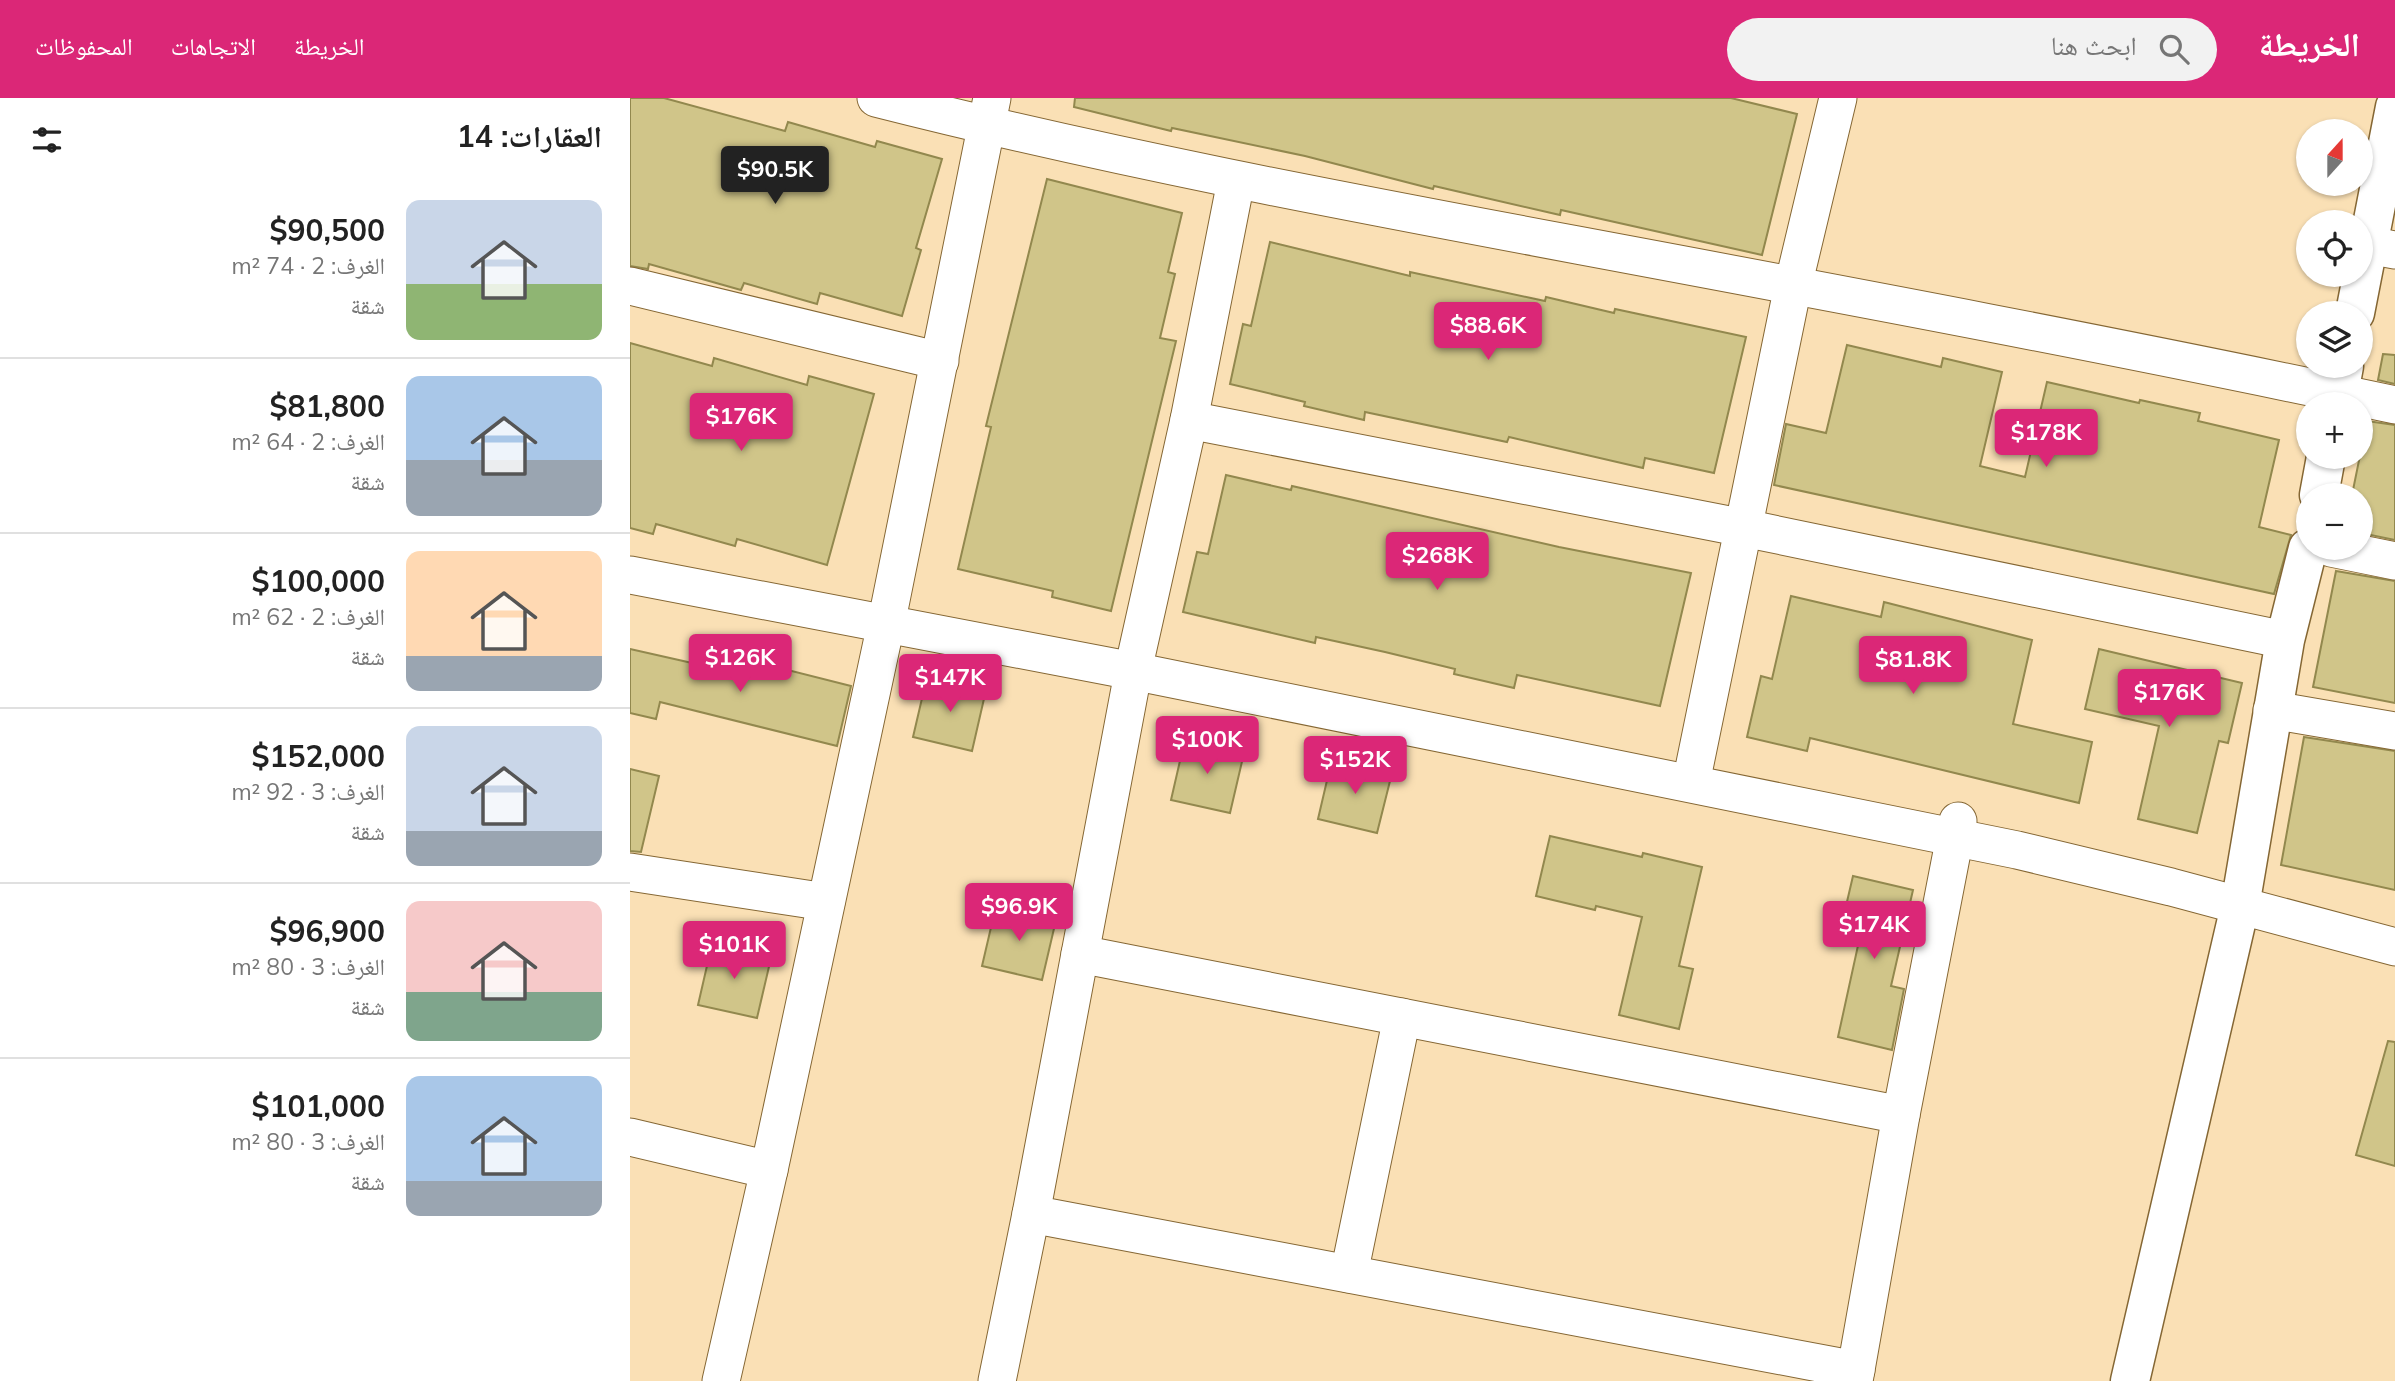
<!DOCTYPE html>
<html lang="ar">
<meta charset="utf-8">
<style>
:root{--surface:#fff;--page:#f2f2f2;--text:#222;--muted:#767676;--line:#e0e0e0;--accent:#db2777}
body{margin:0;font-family:Mulish,"Noto Naskh Arabic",sans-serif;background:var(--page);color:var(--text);direction:rtl;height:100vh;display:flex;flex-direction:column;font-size:26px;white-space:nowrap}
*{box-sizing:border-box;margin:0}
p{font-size:23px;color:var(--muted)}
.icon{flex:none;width:38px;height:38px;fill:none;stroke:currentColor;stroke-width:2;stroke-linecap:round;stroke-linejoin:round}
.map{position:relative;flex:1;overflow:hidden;direction:ltr}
.panel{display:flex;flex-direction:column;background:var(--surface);width:630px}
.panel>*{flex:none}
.needle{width:46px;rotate:21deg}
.fabs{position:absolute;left:1666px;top:21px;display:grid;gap:14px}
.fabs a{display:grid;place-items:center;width:77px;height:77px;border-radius:50%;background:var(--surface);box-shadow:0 2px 5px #0004;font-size:35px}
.price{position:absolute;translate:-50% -60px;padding:0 16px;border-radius:7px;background:var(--accent);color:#fff;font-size:23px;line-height:46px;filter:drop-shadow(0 2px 4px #0008)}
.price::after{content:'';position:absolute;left:50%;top:42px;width:21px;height:16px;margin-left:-10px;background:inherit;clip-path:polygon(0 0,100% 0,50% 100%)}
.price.current{background:#222;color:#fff}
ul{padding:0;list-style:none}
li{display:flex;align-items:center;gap:21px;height:175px;padding:0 28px}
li+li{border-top:2px solid var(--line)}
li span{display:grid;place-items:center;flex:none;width:196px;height:140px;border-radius:14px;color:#555}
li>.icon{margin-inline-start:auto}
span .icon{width:84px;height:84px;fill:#fffc;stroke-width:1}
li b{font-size:30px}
h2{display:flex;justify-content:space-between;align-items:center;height:84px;padding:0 28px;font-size:30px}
header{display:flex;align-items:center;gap:42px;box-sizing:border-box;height:98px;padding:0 35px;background:var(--accent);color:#fff}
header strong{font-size:33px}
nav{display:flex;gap:38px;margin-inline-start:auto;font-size:24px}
.search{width:490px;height:63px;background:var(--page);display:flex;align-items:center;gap:18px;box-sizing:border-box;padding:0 24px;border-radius:38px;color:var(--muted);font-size:26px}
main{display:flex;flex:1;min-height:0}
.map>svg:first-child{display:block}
.building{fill:#d0c589;stroke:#92884e;stroke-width:2}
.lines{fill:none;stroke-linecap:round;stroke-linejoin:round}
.minor-casing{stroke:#856734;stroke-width:39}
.tertiary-casing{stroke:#856734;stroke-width:41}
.minor{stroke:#fff;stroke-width:37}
.tertiary{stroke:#fff;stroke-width:38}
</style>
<header>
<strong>الخريطة</strong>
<div class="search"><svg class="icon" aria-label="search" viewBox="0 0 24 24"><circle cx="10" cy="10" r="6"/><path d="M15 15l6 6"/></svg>ابحث هنا</div>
<nav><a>الخريطة</a><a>الاتجاهات</a><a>المحفوظات</a></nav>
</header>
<main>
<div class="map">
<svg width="1765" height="1283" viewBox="0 0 1765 1283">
<rect width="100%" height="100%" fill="#fae0b5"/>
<g class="building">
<path d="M0,0h34l121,33 3,-9 87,25 2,-6 65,18 -26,89 5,2 -19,66 -82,-23 -3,11 -73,-21 -3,7 -92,-26 -1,5 -18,-3z"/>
<path d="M445,0h656l66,16 -35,141 -201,-45 -1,5 -126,-29 -1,3 -128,-33 -133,-28 -1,3 -97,-24z"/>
<path d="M417,81l135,34 -14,59 7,2 -15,64 16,3 -65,270 -59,-14 1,-6 -95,-22 33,-142 -5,-1z"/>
<path d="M640,144l140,34v-4l135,29 1,-4 68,16 1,-4 131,28 -32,136 -69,-15 -2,10 -134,-31 -2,5 -142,-30 -1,8 -60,-14 1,-4 -75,-18 13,-60 8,2z"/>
<path d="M0,245l82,23 2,-8 93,27 2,-9 65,18 -47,171 -90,-26 -2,7 -79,-22 -3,10 -23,-6z"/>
<path d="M1217,247l94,22 2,-9 59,14 -22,94 45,11 22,-95 92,21 1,-3 60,13 -2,8 81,19 -20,87 32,8 -17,59 -500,-109 12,-61 40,9z"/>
<path d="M1753,256l12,1v29l-17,-4z"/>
<path d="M1737,323l28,4v115l-34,-7v-38h-9z"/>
<path d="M596,377l65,15 1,-4 267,61 132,26 -31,133 -143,-31 -3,13 -60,-14 1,-5 -70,-17 -69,-15 -1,6 -132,-31 14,-60 11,2z"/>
<path d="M1706,473l59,10v122l-82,-16z"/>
<path d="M1161,498l90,21 3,-15 148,38 -19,84 79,18 -13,61 -269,-65 -3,13 -60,-14 14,-61 11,3z"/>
<path d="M0,551l71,16 4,-16 146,37 -14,60 -177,-44 -4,17 -26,-6z"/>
<path d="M1469,551l143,34 -14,60 -9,-2 -22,92 -59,-14 21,-93 -74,-17z"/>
<path d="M297,579l59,13 -14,61 -59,-14z"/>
<path d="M1674,639l91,14v139l-114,-25z"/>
<path d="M555,641l59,14 -14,60 -59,-13z"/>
<path d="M702,661l60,14 -15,60 -59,-14z"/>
<path d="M0,671l29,7 -18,76 -11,-1z"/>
<path d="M920,738l92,21 1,-4 59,14 -23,99 14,3 -14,60 -60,-14 23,-98 -46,-11 -1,4 -59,-14z"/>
<path d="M1223,778l60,14 -22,96 13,3 -12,61 -54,-13 21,-96 -20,-5z"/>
<path d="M366,808l60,14 -14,60 -60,-14z"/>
<path d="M82,846l59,14 -14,60 -59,-13z"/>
<path d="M1758,943l7,1v124l-39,-11z"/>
</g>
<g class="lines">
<defs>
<g id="minor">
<path d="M246,0c232,59 466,103 701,147 273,51 546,102 818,160"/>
<path d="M1738,147l27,5"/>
<path d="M0,188l310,75"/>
<path d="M559,322l555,108 541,112"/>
<path d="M1701,450l64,13"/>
<path d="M0,477l503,96 884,179 154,37 224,60"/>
<path d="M1642,612l123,21"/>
<path d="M1061,685l102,-497 45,-188"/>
<path d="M0,774l196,30"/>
<path d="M450,856l821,161"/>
<path d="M0,1039l139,33"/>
<path d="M401,1116l825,156"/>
<path d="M719,1176l53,-257"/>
<path d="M91,1283l48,-211 120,-560 103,-512"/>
<path d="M367,1283l34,-167 105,-557 53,-237 47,-239"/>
<path d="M1224,1283l47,-266 57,-294"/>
</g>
<g id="tertiary">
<path d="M1725,215l40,-206"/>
<path d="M1707,306l7,-38"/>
<path d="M1689,397l7,-38"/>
<path d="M1500,1283l110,-475 45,-266 23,-92"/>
</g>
</defs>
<use href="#minor" class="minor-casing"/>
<use href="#tertiary" class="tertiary-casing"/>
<use href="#minor" class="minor"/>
<use href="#tertiary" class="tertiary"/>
</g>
</svg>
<div class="fabs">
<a><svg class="needle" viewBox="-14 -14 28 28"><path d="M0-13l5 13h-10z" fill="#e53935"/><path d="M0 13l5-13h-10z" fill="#767676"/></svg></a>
<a><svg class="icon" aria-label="locate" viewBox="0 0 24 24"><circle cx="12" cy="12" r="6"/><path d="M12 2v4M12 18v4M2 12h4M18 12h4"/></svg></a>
<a><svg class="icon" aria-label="layers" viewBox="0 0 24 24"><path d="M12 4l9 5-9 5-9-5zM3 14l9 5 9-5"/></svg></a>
<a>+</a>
<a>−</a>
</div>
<b class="price current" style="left:145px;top:108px">$90.5K</b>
<b class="price" style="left:858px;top:264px">$88.6K</b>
<b class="price" style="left:111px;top:355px">$176K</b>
<b class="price" style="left:1416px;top:371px">$178K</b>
<b class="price" style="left:807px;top:494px">$268K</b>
<b class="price" style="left:110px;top:596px">$126K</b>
<b class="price" style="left:1283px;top:598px">$81.8K</b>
<b class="price" style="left:320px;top:616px">$147K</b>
<b class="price" style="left:1539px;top:631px">$176K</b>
<b class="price" style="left:577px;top:678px">$100K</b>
<b class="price" style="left:725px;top:698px">$152K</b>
<b class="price" style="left:389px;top:845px">$96.9K</b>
<b class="price" style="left:1244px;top:863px">$174K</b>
<b class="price" style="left:104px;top:883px">$101K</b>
</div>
<section class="panel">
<h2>العقارات: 14<svg class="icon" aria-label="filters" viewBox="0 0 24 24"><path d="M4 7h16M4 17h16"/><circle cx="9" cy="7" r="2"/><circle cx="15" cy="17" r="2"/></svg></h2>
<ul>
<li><span style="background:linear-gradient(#c9d6e8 60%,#8fb573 0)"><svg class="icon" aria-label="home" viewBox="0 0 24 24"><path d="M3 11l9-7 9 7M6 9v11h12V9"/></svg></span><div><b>$90,500</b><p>الغرف: 2 · 74 m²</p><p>شقة</p></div></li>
<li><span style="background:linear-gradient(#a9c7e8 60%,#9aa5b1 0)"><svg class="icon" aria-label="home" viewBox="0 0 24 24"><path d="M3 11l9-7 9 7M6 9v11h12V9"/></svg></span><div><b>$81,800</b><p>الغرف: 2 · 64 m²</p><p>شقة</p></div></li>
<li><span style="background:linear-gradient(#ffd9b3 75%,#9aa5b1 0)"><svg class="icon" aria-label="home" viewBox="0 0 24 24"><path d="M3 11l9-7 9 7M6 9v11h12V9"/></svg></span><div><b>$100,000</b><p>الغرف: 2 · 62 m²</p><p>شقة</p></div></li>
<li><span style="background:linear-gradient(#c9d6e8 75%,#9aa5b1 0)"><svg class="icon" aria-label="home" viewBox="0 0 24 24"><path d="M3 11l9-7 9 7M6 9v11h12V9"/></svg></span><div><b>$152,000</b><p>الغرف: 3 · 92 m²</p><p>شقة</p></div></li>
<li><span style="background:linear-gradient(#f6c9c9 65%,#7fa58c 0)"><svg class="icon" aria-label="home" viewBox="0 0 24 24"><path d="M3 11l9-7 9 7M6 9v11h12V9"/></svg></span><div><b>$96,900</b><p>الغرف: 3 · 80 m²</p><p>شقة</p></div></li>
<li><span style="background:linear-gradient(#a9c7e8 75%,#9aa5b1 0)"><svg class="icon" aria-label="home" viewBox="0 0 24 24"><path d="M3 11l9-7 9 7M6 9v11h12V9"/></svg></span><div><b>$101,000</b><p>الغرف: 3 · 80 m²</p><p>شقة</p></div></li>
</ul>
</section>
</main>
